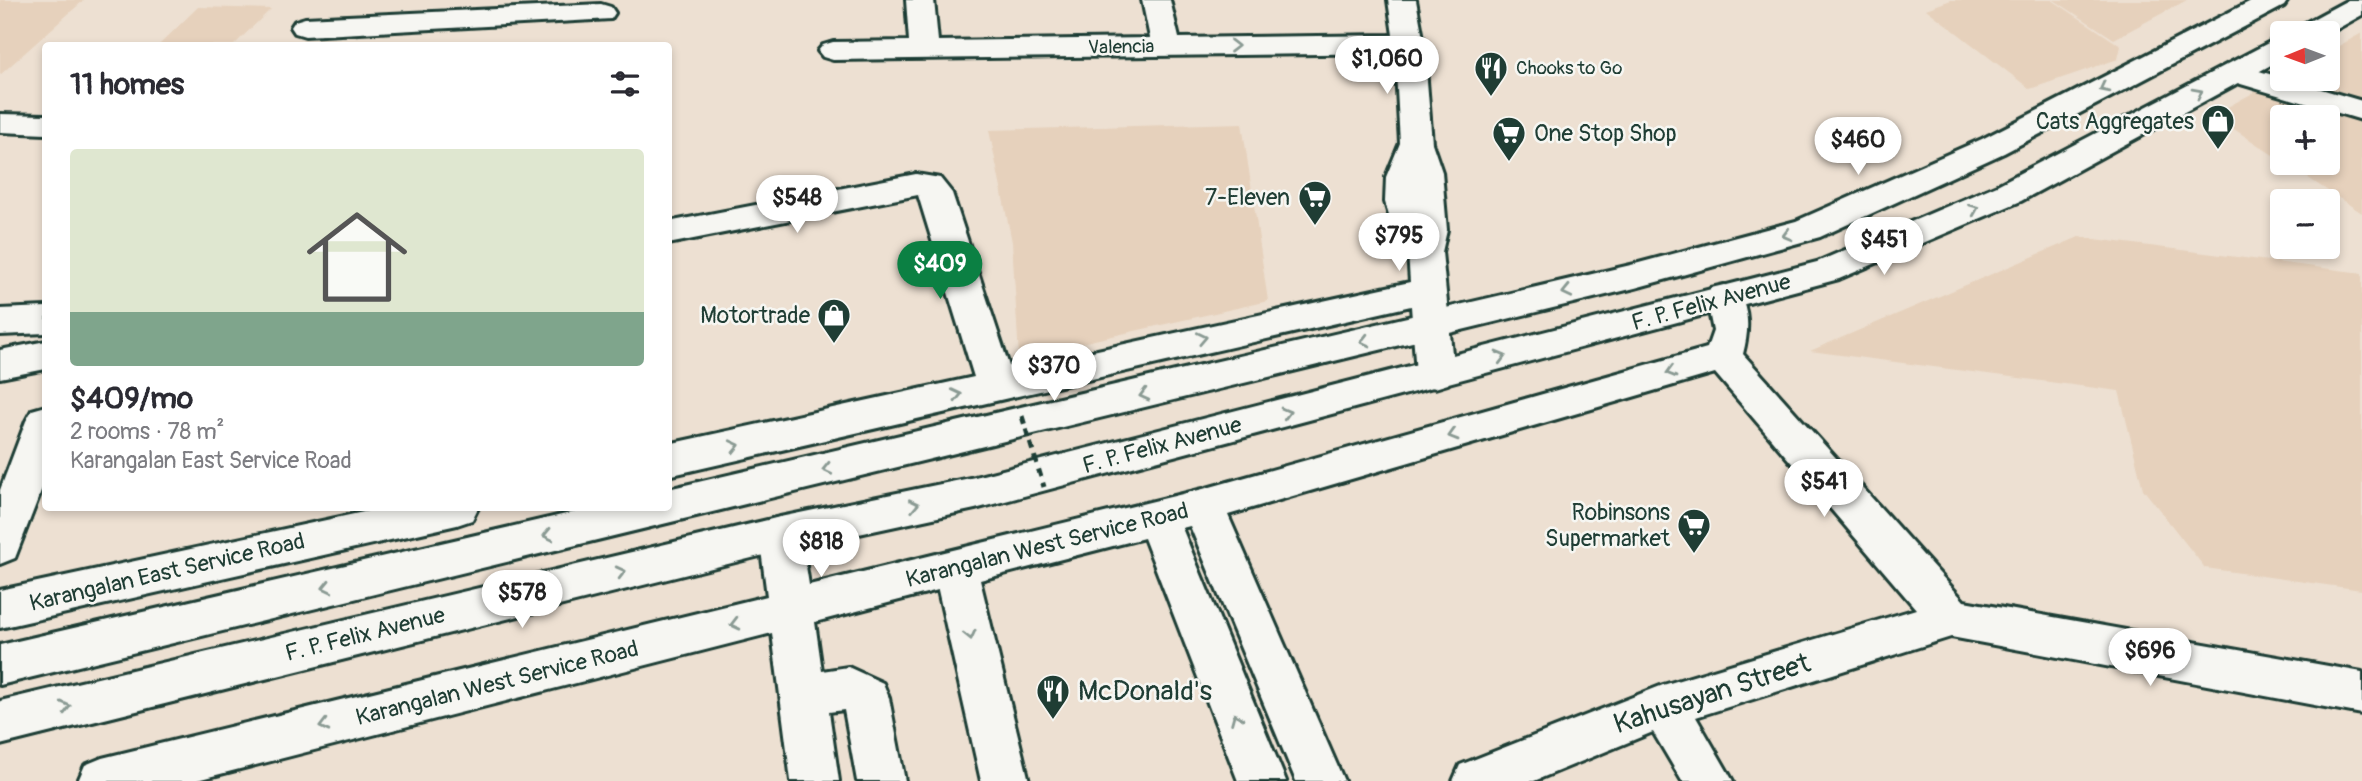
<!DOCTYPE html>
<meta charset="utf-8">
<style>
:root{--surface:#fff;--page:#f7f7f7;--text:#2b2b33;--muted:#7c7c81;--line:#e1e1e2;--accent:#0b8043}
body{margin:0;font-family:Pangolin,sans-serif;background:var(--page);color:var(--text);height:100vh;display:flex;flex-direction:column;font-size:26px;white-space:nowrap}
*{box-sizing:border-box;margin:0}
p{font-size:23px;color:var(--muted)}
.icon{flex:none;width:38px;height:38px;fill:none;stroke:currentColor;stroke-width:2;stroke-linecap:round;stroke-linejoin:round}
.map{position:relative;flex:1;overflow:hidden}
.side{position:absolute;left:42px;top:42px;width:630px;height:469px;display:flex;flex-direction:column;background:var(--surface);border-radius:7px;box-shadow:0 4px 10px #0003}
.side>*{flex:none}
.needle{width:46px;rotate:269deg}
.tools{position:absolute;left:2270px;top:21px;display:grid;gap:14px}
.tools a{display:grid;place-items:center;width:70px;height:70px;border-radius:7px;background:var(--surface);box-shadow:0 4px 10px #0003;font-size:35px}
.price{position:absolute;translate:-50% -60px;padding:0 16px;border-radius:24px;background:#fff;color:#222;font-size:23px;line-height:46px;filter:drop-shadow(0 2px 4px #0008)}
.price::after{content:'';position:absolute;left:50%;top:42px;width:21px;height:16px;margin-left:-10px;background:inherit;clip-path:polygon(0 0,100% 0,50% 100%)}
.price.current{background:var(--accent);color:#fff}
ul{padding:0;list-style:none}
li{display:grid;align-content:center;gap:14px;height:371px;padding:0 28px}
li+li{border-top:2px solid var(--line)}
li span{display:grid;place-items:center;height:217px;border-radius:7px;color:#555}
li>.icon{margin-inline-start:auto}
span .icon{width:126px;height:126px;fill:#fffc;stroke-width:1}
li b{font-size:30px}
h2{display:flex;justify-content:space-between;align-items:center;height:84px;padding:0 28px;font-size:30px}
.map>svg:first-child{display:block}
.built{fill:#e6d1bc}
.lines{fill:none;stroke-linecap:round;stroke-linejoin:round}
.minor-casing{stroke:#1f3d34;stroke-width:6}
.major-casing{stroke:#1f3d34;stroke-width:6}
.minor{fill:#f6f6f2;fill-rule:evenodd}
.major{fill:#f6f6f2;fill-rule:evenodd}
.path-bridge{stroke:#1f3d34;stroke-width:5;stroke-dasharray:8 6;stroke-linecap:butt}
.oneway{stroke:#8a9a93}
.labels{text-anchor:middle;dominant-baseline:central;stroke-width:5;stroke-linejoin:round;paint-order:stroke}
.far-street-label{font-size:19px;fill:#1f3d34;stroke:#f6f6f2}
.far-poi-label{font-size:19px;fill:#1f3d34;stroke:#f6f6f2;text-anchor:start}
.poi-label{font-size:23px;fill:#1f3d34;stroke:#f6f6f2;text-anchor:end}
.street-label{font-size:23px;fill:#1f3d34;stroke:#f6f6f2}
.near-poi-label{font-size:28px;fill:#1f3d34;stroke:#f6f6f2;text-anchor:start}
.near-street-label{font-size:28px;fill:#1f3d34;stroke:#f6f6f2}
</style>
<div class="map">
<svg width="2362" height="781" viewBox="0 0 2362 781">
<rect width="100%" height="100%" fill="#ede0d2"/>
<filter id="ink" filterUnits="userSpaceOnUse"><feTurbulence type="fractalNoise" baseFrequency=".0143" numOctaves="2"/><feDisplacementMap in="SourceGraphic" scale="14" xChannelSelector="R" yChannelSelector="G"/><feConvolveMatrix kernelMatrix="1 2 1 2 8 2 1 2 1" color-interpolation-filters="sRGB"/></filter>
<g filter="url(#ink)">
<g class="built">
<path d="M0,0h84l-84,75z"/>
<path d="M1951,0h101l69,46 -3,13 -88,30 -104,-80z"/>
<path d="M2054,0h133l-73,39z"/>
<path d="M198,7l73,2 -37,36h-75z"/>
<path d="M2362,33v180l-77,-50h43v-46h-46v44l-69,-46 69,-38 46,2v-27z"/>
<path d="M1242,123l26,178 -249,56 -7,-115 -23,-112z"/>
<path d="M2079,237l283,36v317l-157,-22 -62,-79 -24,-98 -309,-40z"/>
</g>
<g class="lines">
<defs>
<g id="minor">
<path d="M906,0h28l4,41 212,-3 -8,-38h28l9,38 214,-3 -5,-35h28l8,44 8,99 10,29 5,58 -5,22 12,122 -6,10 -13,4 -13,-4 -6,-10 -5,-68 -743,170v-32l306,-67 -56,-182 -250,49v-22l248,-48 24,4 12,15 58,176 400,-87 -2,-30 -16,-26 -7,-24 1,-25 14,-34 -5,-90 -562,7 -10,-3 -5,-6 5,-6 10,-3 76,-1z"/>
<path d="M601,4l10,3 4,6 -4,6 -306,17 -10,-3 -4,-6 4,-6 10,-3z"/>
<path d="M2235,64l127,37v19l-138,-41 -4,-6 4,-6z"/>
<path d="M0,114l46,1v19l-46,-2z"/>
<path d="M1724,285l13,3c13,22 12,43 6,66l221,247 398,71v42l-411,-77 -255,80 37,64h-51l-29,-49 -119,49h-81l7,-16 203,-80 253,-76 -201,-236 -487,142 116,266h-48l-106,-255 -8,2 104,253h-48l-94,-243 -164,42 49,201h-48l-43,-191 -123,32 7,49 26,-4 35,16 6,15 16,83h-48l-13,-71 -15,2 10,69h-48l-19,-148 -579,148h-115l7,-16 17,-7 665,-162 -8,-62 6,-12 15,-5 15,5 6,12 8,51 394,-96 504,-141 6,-17 -7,-34 5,-9z"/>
<path d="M46,307v26l-46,2v-26z"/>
<path d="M46,341v28l-46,9v-28z"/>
<path d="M46,406v72l-31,80 -15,6v-74l26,-69 6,-11z"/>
<path d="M382,508h96l-6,12 -15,5 -457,103v-38z"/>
</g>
<g id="major">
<path d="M2253,0h35l-4,6 -280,147 -184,84 -185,51 -1635,397v-40l592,-137h76v-19l967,-225 161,-43 186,-82z"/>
<path d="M2348,0h14v15l-34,19 -34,-1 4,-6z"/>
<path d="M2282,38v21l-261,142 -182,78 -864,230 -195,42 -780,194v-44l780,-184 195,-40 842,-215 180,-77 275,-144z"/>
</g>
</defs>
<use href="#minor" class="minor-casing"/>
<use href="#major" class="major-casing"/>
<use href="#minor" class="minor"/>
<use href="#major" class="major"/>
<path class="path-bridge" d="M1022,416l22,71"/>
</g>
<defs><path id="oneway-chevron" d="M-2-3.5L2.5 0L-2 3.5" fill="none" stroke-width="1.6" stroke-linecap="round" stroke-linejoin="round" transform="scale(1.75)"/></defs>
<g class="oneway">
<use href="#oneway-chevron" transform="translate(1234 46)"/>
<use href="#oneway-chevron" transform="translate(2104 88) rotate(153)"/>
<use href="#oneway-chevron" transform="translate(2198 93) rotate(-28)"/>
<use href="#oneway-chevron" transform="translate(1974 209) rotate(-23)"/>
<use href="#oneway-chevron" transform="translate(1787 235) rotate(165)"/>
<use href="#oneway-chevron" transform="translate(1567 292) rotate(167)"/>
<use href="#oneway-chevron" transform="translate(1202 338) rotate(-12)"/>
<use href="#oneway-chevron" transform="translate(1365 341) rotate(166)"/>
<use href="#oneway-chevron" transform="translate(1501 357) rotate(-15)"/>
<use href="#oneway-chevron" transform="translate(1671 372) rotate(164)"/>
<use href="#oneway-chevron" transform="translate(957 395) rotate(-13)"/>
<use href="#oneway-chevron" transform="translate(1144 395) rotate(166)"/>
<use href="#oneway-chevron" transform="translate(1286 413) rotate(-15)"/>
<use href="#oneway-chevron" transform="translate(1453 435) rotate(164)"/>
<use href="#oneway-chevron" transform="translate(735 446) rotate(-13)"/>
<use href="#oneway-chevron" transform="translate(827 469) rotate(167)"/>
<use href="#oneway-chevron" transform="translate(914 505) rotate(-12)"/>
<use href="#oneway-chevron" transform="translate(548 535) rotate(167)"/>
<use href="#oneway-chevron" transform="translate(621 572) rotate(-14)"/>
<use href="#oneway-chevron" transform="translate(327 587) rotate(167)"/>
<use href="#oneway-chevron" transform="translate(735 624) rotate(166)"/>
<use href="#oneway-chevron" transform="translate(970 635) rotate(77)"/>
<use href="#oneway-chevron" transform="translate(66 707) rotate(-14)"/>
<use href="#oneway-chevron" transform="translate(1236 718) rotate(-112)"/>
<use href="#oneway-chevron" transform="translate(324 726) rotate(166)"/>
</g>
</g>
<defs>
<symbol id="restaurant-pin" viewBox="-11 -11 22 30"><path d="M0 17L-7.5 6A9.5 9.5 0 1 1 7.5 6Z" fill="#1f3d34" stroke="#f6f6f2"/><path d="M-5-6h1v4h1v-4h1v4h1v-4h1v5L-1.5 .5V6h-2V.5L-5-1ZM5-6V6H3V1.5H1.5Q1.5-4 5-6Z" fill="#fff"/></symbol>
<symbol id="shop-pin" viewBox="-11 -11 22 30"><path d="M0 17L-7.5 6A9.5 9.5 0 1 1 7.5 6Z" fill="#1f3d34" stroke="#f6f6f2"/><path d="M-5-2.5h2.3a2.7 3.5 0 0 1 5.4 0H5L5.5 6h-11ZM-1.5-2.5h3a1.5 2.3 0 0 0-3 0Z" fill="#fff"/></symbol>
<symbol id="supermarket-pin" viewBox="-11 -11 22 30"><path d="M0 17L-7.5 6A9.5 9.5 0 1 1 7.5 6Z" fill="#1f3d34" stroke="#f6f6f2"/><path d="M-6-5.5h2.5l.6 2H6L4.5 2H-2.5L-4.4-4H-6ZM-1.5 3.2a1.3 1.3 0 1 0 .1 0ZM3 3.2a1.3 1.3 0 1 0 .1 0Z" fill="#fff"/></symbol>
</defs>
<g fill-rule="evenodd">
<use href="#restaurant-pin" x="1472" y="49" width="38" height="52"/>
<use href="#shop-pin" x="2199" y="102" width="38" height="52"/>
<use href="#supermarket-pin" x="1490" y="114" width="38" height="52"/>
<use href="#supermarket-pin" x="1296" y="178" width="38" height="52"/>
<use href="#shop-pin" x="815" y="296" width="38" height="52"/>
<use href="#supermarket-pin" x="1675" y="506" width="38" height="52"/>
<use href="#restaurant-pin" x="1034" y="672" width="38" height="52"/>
</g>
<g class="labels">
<g class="far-street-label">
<text transform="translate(1121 47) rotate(-1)">Valencia</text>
</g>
<g class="far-poi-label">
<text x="1516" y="68">Chooks to Go</text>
</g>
<g class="poi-label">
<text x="2194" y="121">Cats Aggregates</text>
<text x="1534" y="133" text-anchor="start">One Stop Shop</text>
<text x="1290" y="197">7-Eleven</text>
<text x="810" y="315">Motortrade</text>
<text x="1670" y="512">Robinsons<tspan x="1670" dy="26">Supermarket</tspan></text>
</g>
<g class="street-label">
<text transform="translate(1711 302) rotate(-15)">F. P. Felix Avenue</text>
<text transform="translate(1162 445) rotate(-15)">F. P. Felix Avenue</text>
<text transform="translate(1047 545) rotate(-14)">Karangalan West Service Road</text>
<text transform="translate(167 572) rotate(-13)">Karangalan East Service Road</text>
<text transform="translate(365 634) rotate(-14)">F. P. Felix Avenue</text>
<text transform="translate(497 683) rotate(-14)">Karangalan West Service Road</text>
</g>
<g class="near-poi-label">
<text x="1078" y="691">McDonald's</text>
</g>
<g class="near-street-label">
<text transform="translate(1712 694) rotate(-18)">Kahusayan Street</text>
</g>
</g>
</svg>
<div class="tools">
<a><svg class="needle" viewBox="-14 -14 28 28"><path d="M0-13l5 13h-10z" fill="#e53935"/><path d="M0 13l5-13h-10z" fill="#7c7c81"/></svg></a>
<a>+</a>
<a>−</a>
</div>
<b class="price" style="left:1387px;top:96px">$1,060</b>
<b class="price" style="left:1858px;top:177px">$460</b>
<b class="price" style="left:797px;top:235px">$548</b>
<b class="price" style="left:1399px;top:273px">$795</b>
<b class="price" style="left:1884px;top:277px">$451</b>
<b class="price current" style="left:940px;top:301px">$409</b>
<b class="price" style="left:1054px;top:403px">$370</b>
<b class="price" style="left:1824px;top:519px">$541</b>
<b class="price" style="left:821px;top:579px">$818</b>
<b class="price" style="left:522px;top:630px">$578</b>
<b class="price" style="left:2150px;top:688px">$696</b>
<section class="side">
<h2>11 homes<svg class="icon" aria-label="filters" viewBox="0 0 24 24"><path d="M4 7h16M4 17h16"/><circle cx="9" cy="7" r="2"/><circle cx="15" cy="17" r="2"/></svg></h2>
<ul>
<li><span style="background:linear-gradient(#dfe7d0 75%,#7fa58c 0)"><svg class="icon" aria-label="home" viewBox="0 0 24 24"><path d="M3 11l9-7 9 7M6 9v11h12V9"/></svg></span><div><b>$409/mo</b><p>2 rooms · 78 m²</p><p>Karangalan East Service Road</p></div></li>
</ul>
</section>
</div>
